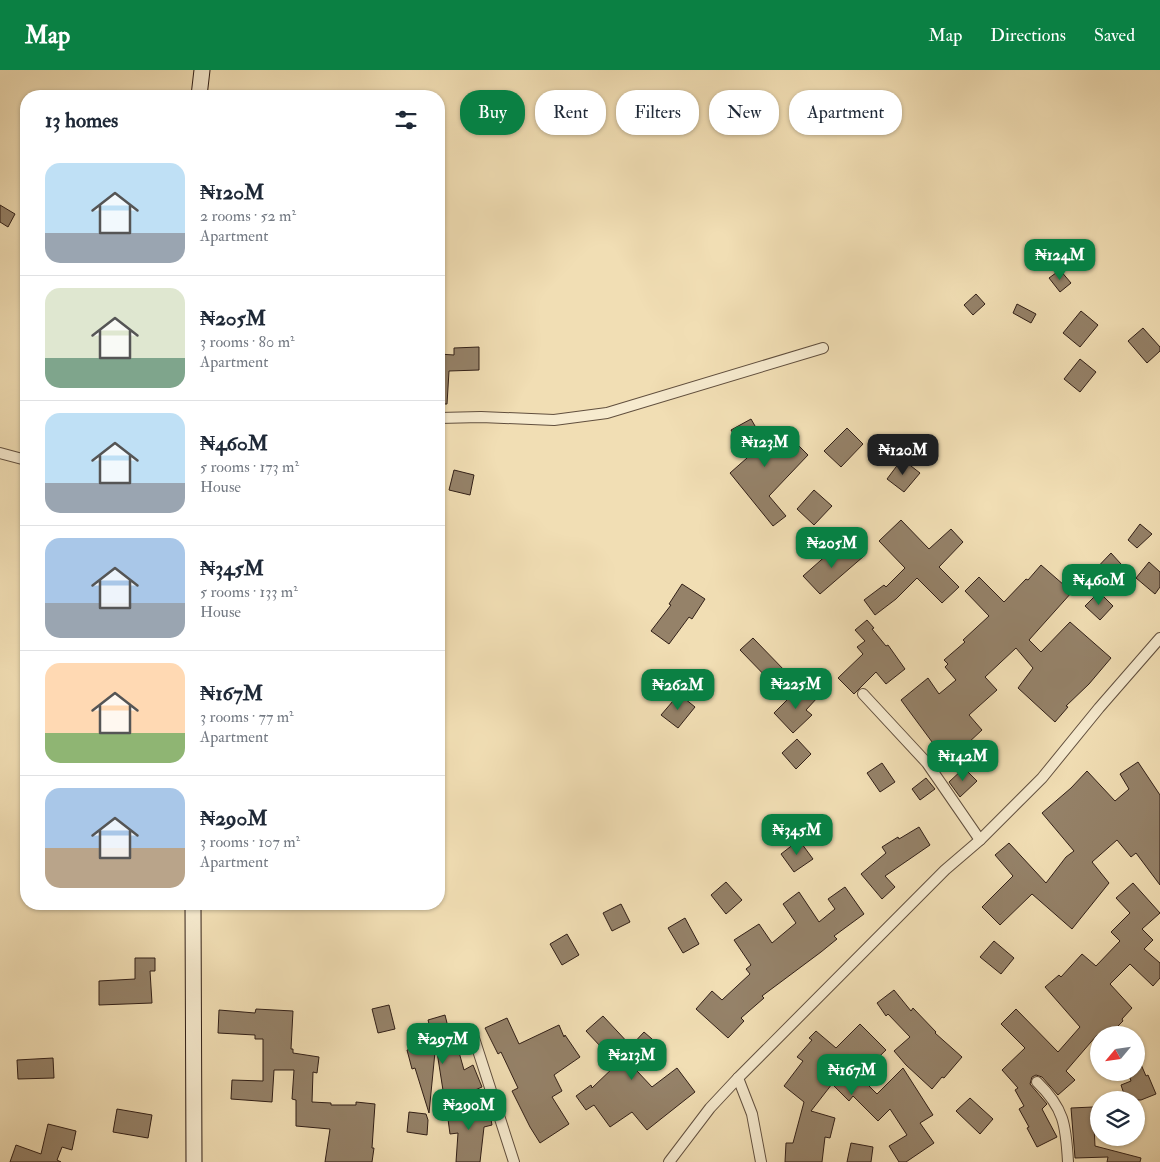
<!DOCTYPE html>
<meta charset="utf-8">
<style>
:root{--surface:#fff;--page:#f2f2f3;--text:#1f2937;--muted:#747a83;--line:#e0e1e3;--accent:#0b8043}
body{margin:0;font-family:"IM FELL Double Pica",serif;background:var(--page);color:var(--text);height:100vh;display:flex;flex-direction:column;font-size:19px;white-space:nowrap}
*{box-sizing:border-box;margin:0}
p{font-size:16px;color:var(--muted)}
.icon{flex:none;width:28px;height:28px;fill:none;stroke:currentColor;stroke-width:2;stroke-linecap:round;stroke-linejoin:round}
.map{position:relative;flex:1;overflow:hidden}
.side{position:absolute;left:20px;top:20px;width:425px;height:820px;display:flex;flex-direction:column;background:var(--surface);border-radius:20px;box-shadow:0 1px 4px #0004}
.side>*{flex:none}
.banner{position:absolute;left:460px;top:20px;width:475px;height:45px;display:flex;gap:10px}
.needle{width:32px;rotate:241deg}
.tools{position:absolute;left:1090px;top:956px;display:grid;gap:10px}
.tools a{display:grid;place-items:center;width:55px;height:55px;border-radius:50%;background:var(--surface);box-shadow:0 1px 4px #0004;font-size:25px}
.price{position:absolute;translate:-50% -42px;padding:0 11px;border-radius:10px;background:var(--accent);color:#fff;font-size:16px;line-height:32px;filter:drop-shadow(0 1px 2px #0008)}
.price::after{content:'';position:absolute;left:50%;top:30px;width:15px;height:11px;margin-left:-8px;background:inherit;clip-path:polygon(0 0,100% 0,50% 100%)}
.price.current{background:#222;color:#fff}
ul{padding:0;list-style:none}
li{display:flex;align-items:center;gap:15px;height:125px;padding:0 25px}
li+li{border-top:1px solid var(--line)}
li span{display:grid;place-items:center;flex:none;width:140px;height:100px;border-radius:15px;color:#555}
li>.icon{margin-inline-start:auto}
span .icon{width:60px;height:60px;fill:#fffc;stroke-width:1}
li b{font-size:21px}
h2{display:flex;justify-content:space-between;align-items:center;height:60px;padding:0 25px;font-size:21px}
.tag{padding:0 18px;border-radius:20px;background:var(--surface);box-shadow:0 1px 4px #0004;font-size:18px;line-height:45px}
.tag.current{background:var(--accent);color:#fff}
header{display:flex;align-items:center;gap:30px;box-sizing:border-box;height:70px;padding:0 25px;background:var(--accent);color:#fff}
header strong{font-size:24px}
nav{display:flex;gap:28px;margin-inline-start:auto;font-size:18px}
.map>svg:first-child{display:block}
.building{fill:#958269;stroke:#311f17}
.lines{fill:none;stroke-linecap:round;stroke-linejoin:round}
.minor-casing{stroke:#614f3e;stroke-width:12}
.secondary-casing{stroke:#311f17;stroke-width:17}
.minor{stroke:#f6eace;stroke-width:10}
.secondary{stroke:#f6eace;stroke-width:15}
</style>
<header>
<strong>Map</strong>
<nav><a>Map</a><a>Directions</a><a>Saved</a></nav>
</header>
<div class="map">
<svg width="1160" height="1092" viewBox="0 0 1160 1092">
<rect width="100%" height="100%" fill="#f1deb4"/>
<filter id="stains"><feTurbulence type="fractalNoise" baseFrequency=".004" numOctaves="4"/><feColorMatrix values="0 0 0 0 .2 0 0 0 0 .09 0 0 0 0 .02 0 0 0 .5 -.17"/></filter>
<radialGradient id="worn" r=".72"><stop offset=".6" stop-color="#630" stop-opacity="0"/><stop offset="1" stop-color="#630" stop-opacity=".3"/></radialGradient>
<g class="building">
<path d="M0,135l15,9 -7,13 -8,-5z"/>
<path d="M1060,200l11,13 -11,9 -11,-14z"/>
<path d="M976,224l9,10 -12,11 -9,-10z"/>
<path d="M1017,234l19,10 -5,9 -18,-10z"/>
<path d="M1081,241l17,14 -18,22 -17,-14z"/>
<path d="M1143,258l17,19v4l-13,12 -19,-22z"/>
<path d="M479,277v23l-30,1 -2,33h-8v-50l15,1v-7z"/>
<path d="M1080,289l16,13 -16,20 -16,-13z"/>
<path d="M751,349l19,33 18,-17 20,20 -39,41 17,20 -13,10 -43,-53 17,-15 -16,-28z"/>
<path d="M847,358l16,16 -22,23 -17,-16z"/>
<path d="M902,389l18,14 -16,19 -17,-13z"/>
<path d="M454,400l20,5 -4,20 -21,-5z"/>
<path d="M814,420l18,16 -18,19 -17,-16z"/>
<path d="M901,450l28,29 22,-20 12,13 -24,25 20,20 -17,16 -25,-25 -21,21 -21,16 -11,-15 20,-15 2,2 19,-19 -26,-27z"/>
<path d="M1140,454l12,10 -15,14 -9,-8z"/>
<path d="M856,475l8,11 -44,38 -17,-18 26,-23 5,5z"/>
<path d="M1111,483l10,11 -20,20 -10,-10z"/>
<path d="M1149,492l11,10v15l-5,7 -19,-16z"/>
<path d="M1041,495l31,27 -43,48 12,12 29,-30 41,36 -22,26 -23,22 2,1 -13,15 -37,-34 15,-20 -17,-20 -31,29 12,13 -28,25 13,15 -15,14 13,14 -9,8 -22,-24 -11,8 -37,-50 27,-22 11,16 17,-14 -11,-13 3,-3 -4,-4 21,-18 -2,-2 26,-24 -24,-25 14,-14 25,25 22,-23 2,1z"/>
<path d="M682,514l23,15 -13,20 -3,-2 -20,27 -18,-13 20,-26 -2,-1z"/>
<path d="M1099,522l14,14 -13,14 -15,-14z"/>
<path d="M867,550l7,8 -2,1 14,17 2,-1 17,24 -19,15 -10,-12 -22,22 -16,-16 25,-24 -6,-7 8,-6 -10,-11z"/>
<path d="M753,568l34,35 -13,12 -34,-35z"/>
<path d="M808,618l10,9 -12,13 6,5 -19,18 -19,-20 18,-18 5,5z"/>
<path d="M679,624l16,13 -17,21 -17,-13z"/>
<path d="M797,669l14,15 -15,15 -14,-16z"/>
<path d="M1138,692l22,33v90l-24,-32 -5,4 -14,-17 -25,22 17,21 -37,46 -40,-35 -32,31 -18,-18 31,-31 -18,-21 14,-12 37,40 20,-26 8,-6 -32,-38 29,-25 16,-17 28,30 14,-12 -9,-15z"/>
<path d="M882,693l13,19 -15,10 -13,-19z"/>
<path d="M964,698l13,13 -17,16 -11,-15z"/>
<path d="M926,708l9,11 -15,11 -8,-11z"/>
<path d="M919,757l11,18 -45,31 10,11 -13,12 -21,-25 25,-21 -4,-6 16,-10 1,2z"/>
<path d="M799,770l14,19 -19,13 -13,-18z"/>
<path d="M726,812l16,18 -16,14 -15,-19z"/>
<path d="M1133,813l27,30 -18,16 11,11 -9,9 16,14v15l-7,8 -23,-22 -20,20 22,24 -10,11 1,2 -14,14h-12l-31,36 9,9 -17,15 -16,-18 -6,-2 -4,2 -2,7 17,20 -5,5 15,28 -20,10 -10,-19 2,-1 -10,-18 5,-3 -9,-16 3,-2 -16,-18 23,-22 -24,-24 15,-15 42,43 22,-25 -35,-40 14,-12 2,2 21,-23 14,12 24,-25 -9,-9 19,-19 -14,-15z"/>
<path d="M845,817l19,27 -30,22 3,3 -16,13 -59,44 2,2 -23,20 3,3 -16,17 -32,-29 16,-18 10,9 28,-26 -4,-5 5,-4 -17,-25 25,-16 13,19 24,-20 -13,-19 16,-12 20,30 16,-13 -7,-10z"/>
<path d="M621,834l9,18 -18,9 -9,-18z"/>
<path d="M685,848l14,26 -16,9 -15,-25z"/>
<path d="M567,864l12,21 -17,10 -12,-21z"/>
<path d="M994,871l20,17 -13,16 -21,-17z"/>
<path d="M135,888h20v13h-5l2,32 -53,2v-24l36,-2z"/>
<path d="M894,920l17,21 2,-3 23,24 -1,1 27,24 -18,21 -2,-1 -10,12 -26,-24 -12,-14 16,-14 -22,-23 -2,2 -9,-13z"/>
<path d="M389,935l6,24 -17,4 -6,-24z"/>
<path d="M256,939l37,2 -2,38h2v4l26,4 -2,16 -4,-1 -1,30 19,1v2h25v-3l19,2 -3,44h2l-2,14h-47l5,-33 -34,-3v-26l-4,-1 2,-29h-20l-2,32 -41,-3 1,-19 31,1v-42h-8v-4l-37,-2 1,-23 36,3z"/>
<path d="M445,945l6,24 4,-1 9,32 9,-5 9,22 -37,16 -8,-51h-2l-6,61 -14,-45 -3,1 -5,-19 27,-7 -6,-23z"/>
<path d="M603,946l28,30 13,-14 16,14 -23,25 15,16 25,-19 18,24 -48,38 -15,-18 -22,15 -16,-22 -8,5 -10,-14 15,-11 1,3 25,-24 -31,-33z"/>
<path d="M507,948l12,26 40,-19 5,12 1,-2 15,22 -26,18 8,16 -10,6 17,27 -29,19 -10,-16 -18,-36 6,-3 -17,-36 -3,2 -13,-26z"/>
<path d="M860,954l26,26 -27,26 18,18 26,-26 30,47 -13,8 14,20 -28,19h-7l-10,-16 18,-11 -17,-26 -12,12 -25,-25 -4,5 -17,-17 -21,27 24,7 -5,20 -5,-1 -3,25h-37l1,-19h7l11,-41 -20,-16 19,-25 -6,-4 15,-17 -3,-2 7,-7 20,17z"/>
<path d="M1136,983l10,23 2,-1 8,19 -15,6h-15l-5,-15 10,-4 -3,-9h8z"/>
<path d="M53,988l1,20 -36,1 -1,-19z"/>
<path d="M970,1028l23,21 -13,15 -24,-23z"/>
<path d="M488,1034l4,21 -8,2 -4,35h-24l2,-29 -8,1 -3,-22z"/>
<path d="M1093,1037l2,39 46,12 -1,4h-33l1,-5 -33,1 -4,-50z"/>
<path d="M117,1039l35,6 -4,23 -35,-6z"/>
<path d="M409,1042l17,2 2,6 -1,15 -20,-3z"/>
<path d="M48,1054l28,7 -4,19 -10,-3 -5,13 4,2h-51l6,-17 25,9z"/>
<path d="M851,1073l22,4 -2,15h-24z"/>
</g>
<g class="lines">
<defs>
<g id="minor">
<path d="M439,348l42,-1 73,3 53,-7 216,-65"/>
<path d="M0,383l26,7"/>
<path d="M863,624l64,69 53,77"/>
<path d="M473,965l41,127"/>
<path d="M738,1008l14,36 9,48"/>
<path d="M1037,1012c27,26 29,43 31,80"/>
<path d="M669,1092l41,-54 28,-30 207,-208 35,-30 62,-62 57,-70 61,-70"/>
</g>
<g id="secondary">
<path d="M199,26l3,-26"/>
<path d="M193,834l1,258"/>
</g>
</defs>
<use href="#minor" class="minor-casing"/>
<use href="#secondary" class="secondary-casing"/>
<use href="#minor" class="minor"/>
<use href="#secondary" class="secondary"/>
</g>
<rect width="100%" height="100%" filter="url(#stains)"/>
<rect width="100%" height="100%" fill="url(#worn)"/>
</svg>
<div class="tools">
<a><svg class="needle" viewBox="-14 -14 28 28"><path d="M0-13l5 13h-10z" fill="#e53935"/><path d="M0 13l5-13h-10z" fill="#747a83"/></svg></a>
<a><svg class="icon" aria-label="layers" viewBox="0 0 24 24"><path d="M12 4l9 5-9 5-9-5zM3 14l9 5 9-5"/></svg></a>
</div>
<b class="price" style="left:1060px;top:211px">₦124M</b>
<b class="price" style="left:765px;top:398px">₦123M</b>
<b class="price current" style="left:903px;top:406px">₦120M</b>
<b class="price" style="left:832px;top:499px">₦205M</b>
<b class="price" style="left:1099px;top:536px">₦460M</b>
<b class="price" style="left:796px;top:640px">₦225M</b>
<b class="price" style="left:678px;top:641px">₦262M</b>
<b class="price" style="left:963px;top:712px">₦142M</b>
<b class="price" style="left:797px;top:786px">₦345M</b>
<b class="price" style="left:443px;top:995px">₦297M</b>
<b class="price" style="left:632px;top:1011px">₦213M</b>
<b class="price" style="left:852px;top:1026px">₦167M</b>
<b class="price" style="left:469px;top:1061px">₦290M</b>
<div class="banner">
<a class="tag current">Buy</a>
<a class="tag">Rent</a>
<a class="tag">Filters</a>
<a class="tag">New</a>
<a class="tag">Apartment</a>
</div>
<section class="side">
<h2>13 homes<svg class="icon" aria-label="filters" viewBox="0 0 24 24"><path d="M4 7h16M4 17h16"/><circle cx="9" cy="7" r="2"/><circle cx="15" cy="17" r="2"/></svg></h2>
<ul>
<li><span style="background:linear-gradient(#bfe0f5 70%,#9aa5b1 0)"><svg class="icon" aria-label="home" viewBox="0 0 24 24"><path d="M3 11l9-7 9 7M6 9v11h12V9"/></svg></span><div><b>₦120M</b><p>2 rooms · 52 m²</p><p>Apartment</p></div></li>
<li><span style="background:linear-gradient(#dfe7d0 70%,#7fa58c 0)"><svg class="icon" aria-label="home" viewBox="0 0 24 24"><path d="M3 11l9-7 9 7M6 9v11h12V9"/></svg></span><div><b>₦205M</b><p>3 rooms · 80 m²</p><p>Apartment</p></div></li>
<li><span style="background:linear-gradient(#bfe0f5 70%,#9aa5b1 0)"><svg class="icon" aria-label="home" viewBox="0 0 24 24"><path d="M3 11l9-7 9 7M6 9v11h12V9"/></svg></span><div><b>₦460M</b><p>5 rooms · 173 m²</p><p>House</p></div></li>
<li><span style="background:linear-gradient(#a9c7e8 65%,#9aa5b1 0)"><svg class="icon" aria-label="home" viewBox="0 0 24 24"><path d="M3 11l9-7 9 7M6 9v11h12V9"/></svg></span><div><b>₦345M</b><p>5 rooms · 133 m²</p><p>House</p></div></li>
<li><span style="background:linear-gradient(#ffd9b3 70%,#8fb573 0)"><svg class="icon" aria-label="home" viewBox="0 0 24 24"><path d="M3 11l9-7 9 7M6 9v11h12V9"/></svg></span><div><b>₦167M</b><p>3 rooms · 77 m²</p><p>Apartment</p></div></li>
<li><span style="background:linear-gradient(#a9c7e8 60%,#b9a48a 0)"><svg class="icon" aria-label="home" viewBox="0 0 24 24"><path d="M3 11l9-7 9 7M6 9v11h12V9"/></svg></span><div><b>₦290M</b><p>3 rooms · 107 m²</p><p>Apartment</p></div></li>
</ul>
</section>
</div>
